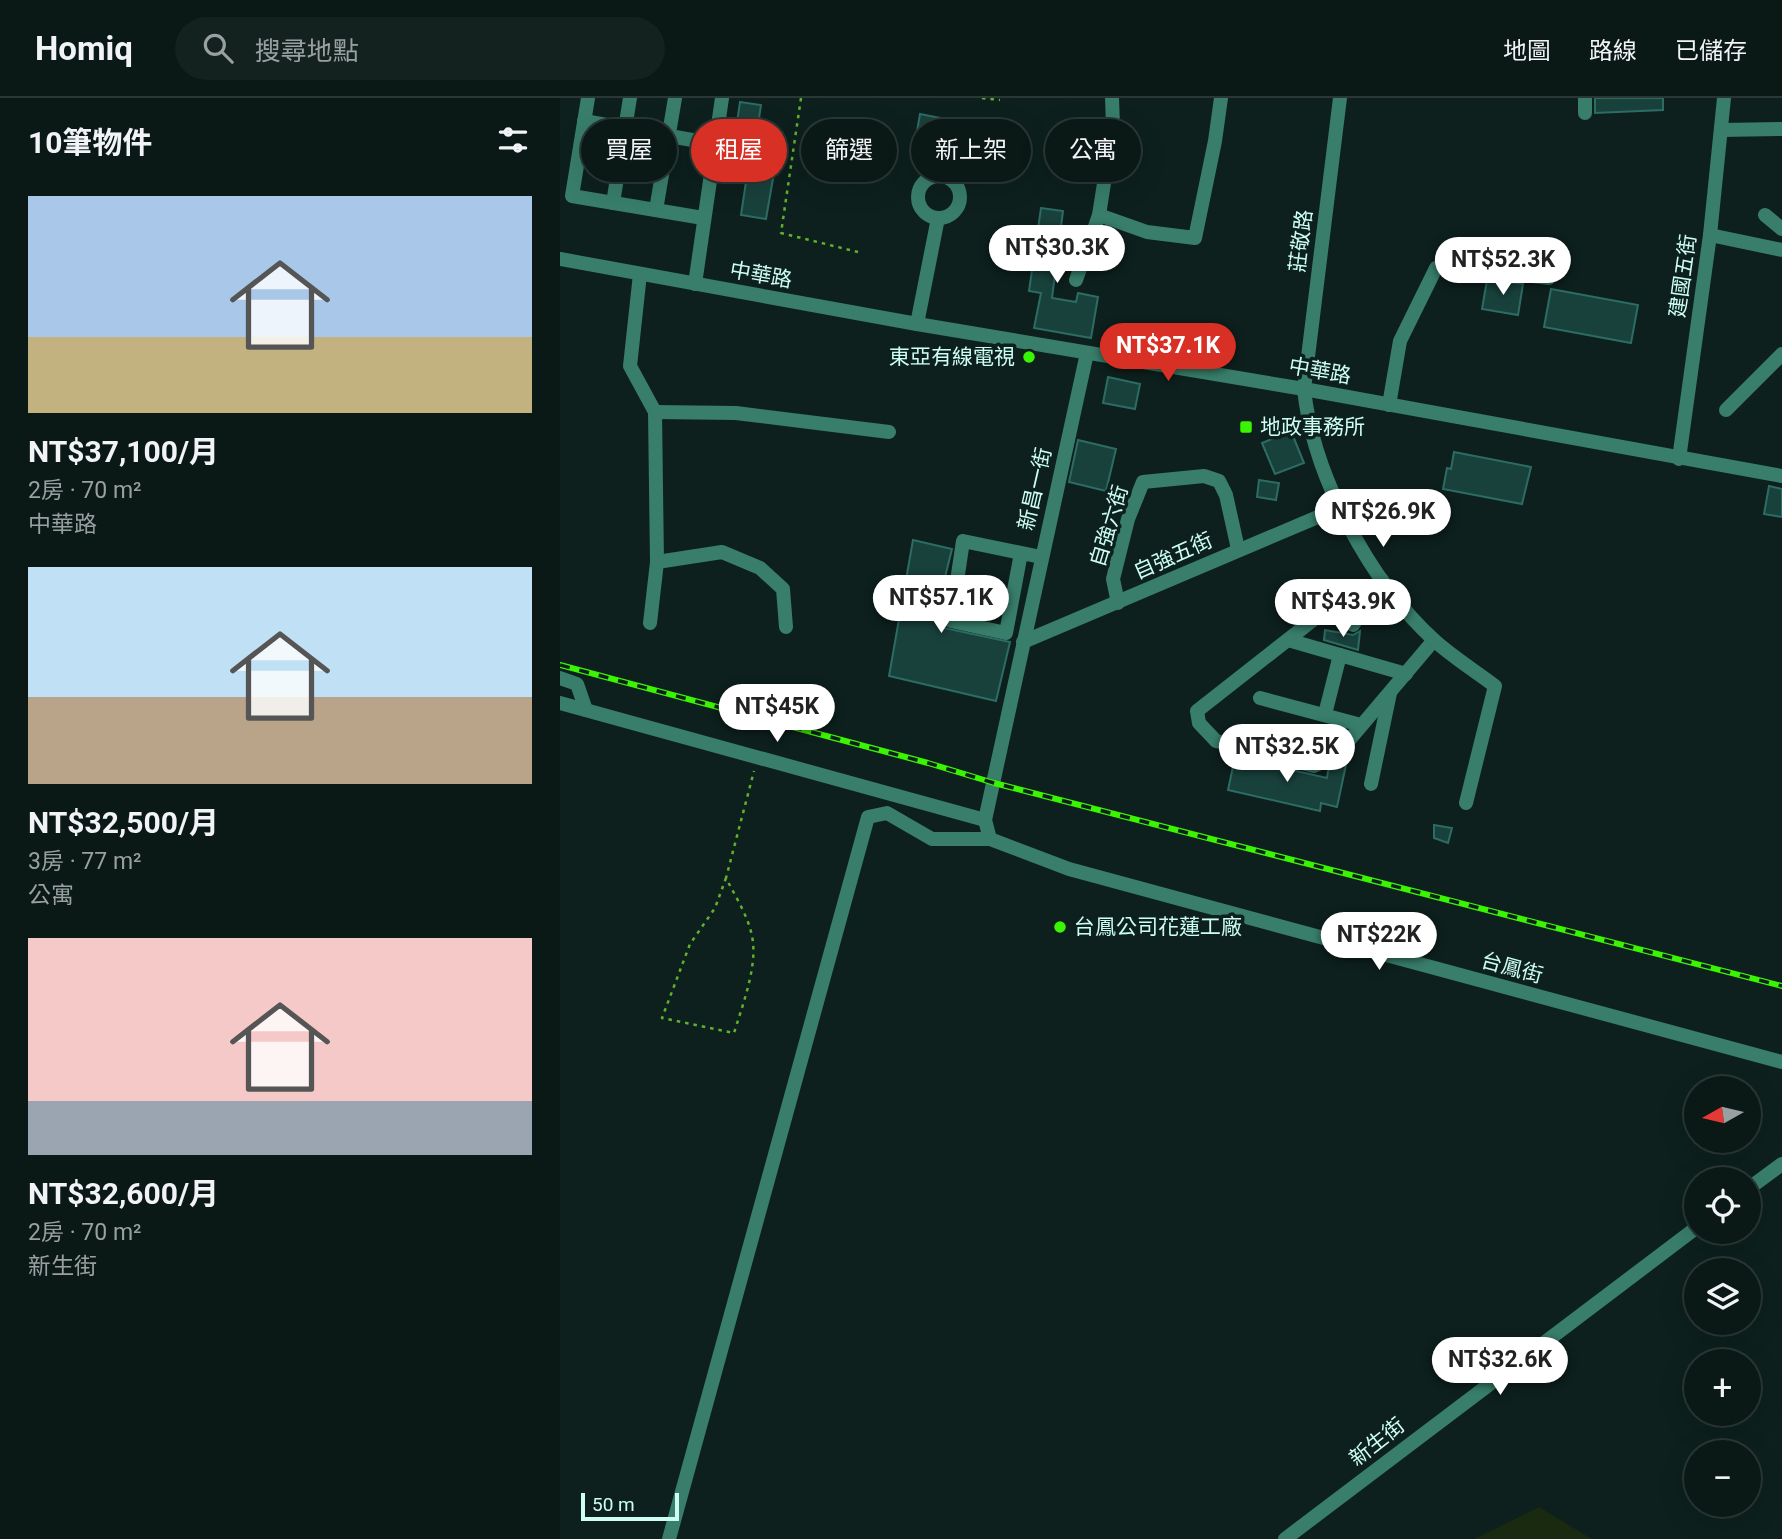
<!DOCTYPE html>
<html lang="zh-TW">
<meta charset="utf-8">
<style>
:root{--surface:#0a1816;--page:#13211f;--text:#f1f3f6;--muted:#99a0a1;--line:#2a3735;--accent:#d93025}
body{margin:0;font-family:Roboto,"Noto Sans TC",sans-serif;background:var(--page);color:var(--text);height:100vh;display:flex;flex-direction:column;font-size:26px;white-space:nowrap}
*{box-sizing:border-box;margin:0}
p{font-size:23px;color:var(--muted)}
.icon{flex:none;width:38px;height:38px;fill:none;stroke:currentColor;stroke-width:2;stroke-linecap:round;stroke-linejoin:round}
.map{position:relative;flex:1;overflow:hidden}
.side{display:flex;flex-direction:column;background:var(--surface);width:560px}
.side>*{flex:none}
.top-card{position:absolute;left:21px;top:21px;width:665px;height:63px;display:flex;gap:14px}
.needle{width:46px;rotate:262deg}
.fabs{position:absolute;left:1124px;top:978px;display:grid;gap:14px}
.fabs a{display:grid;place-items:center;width:77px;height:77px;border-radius:50%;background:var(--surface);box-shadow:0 7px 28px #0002,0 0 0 2px var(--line);font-size:35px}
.scale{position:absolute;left:21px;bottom:18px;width:98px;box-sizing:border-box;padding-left:7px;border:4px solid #ccfef4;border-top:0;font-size:19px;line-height:24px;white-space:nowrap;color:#ccfef4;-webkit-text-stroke:5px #0d201d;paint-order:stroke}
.price{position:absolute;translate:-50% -60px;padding:0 16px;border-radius:24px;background:#fff;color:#222;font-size:23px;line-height:46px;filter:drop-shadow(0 2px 4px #0008)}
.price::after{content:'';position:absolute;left:50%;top:42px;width:21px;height:16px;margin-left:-10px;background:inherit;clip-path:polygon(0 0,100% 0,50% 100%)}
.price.on{background:var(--accent);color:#fff}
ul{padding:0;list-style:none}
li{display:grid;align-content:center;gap:14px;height:371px;padding:0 28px}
li span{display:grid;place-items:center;height:217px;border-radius:0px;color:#555}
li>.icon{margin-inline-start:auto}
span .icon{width:126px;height:126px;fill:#fffc;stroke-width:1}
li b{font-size:30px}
h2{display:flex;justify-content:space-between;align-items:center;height:84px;padding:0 28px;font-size:30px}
.tag{padding:0 24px;border-radius:32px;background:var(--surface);box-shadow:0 7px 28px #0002,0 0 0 2px var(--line);font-size:24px;line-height:63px}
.tag.on{background:var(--accent);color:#fff}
header{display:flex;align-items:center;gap:42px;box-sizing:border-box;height:98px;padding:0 35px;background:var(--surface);border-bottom:2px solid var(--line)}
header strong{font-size:33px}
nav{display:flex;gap:38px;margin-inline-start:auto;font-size:24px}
.search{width:490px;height:63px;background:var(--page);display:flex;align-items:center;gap:18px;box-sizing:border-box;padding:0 24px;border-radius:38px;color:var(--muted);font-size:26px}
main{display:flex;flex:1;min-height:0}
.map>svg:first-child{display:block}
.green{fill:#192a10}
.building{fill:#19413c;stroke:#2c6c64;stroke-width:2}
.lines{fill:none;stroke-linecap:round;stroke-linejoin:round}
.path{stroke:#61b02f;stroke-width:2.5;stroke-dasharray:3.5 5;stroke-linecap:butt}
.minor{stroke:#387e6a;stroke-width:14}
.rail-casing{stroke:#3bf403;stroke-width:6}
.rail{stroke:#0d201d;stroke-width:3.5;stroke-dasharray:10;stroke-linecap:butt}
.poi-dot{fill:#3bf403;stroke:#0d201d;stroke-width:2.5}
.labels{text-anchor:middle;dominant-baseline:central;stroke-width:7;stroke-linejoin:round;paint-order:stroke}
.street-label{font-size:21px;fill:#ccfef4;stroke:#0d201d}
.poi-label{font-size:21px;fill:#ccfef4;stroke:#0d201d;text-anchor:start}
</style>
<header>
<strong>Homiq</strong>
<div class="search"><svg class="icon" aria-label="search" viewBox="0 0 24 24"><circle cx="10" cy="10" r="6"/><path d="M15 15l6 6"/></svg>搜尋地點</div>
<nav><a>地圖</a><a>路線</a><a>已儲存</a></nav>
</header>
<main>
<section class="side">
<h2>10筆物件<svg class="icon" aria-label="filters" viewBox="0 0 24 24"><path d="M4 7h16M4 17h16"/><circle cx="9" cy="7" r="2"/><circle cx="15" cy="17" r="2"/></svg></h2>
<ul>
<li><span style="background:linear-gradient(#a9c7e8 65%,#c2b280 0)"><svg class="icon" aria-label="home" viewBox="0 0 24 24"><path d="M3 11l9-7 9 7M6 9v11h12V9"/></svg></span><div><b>NT$37,100/月</b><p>2房 · 70 m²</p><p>中華路</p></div></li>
<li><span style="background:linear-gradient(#bfe0f5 60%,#b9a48a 0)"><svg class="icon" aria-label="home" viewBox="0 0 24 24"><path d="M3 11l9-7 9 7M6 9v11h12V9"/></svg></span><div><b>NT$32,500/月</b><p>3房 · 77 m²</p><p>公寓</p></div></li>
<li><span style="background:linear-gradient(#f6c9c9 75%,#9aa5b1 0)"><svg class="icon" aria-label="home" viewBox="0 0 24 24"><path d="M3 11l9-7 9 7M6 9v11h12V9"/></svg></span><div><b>NT$32,600/月</b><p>2房 · 70 m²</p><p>新生街</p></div></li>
</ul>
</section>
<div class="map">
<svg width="1222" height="1441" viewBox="0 0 1222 1441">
<rect width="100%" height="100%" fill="#0d201d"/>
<path class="green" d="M979,1409l53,32h-118z"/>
<g class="building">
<path d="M1035,0h68v12l-68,3z"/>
<path d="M180,4l21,3 -4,27 -21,-3z"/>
<path d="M360,16l66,13 -9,45 -65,-12z"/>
<path d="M189,64l26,5 -9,52 -25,-4z"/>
<path d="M481,110l22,3 -11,87 24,4 2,-9 20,4 -7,41 -57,-10 7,-35 -12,-2z"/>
<path d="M927,182l36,4 -5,31 -36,-6z"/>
<path d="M991,191l87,16 -7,38 -87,-16z"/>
<path d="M548,279l32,7 -5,25 -32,-6z"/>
<path d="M731,333l13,32 -29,11 -13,-31z"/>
<path d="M518,342l38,9 -10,42 -37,-9z"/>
<path d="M894,354l77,15 -9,37 -79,-15 4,-21 4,1z"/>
<path d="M699,382l20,3 -3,17 -19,-3z"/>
<path d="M1209,388l13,3v28l-18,-3z"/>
<path d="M353,442l39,9 -10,40 4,1 -5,30 3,8 66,14 -14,59 -107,-25z"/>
<path d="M765,532l28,5 7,-4 -2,19 -34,-10z"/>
<path d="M675,659l92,21 1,-7 11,-8 7,2 -9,42 -16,-4 -1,8 -92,-21z"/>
<path d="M874,727l18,3 -4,15 -14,-5z"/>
</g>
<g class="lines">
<g class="path">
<path d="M241,0l-20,135 77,19"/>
<path d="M422,0l18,2"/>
<path d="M166,780l-11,30 -25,36 -28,74 72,15c8,-26 22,-63 19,-90 -2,-23 -17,-45 -27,-65l28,-107"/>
</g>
<g class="minor">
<path d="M28,0l-16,98 131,22"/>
<path d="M780,0l-36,291c9,87 66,193 131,252 18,16 40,30 60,45l-29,117"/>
<path d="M1025,15v-15"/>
<path d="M24,23l131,23"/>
<path d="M1161,32l61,-1"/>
<circle cx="379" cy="99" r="21"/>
<path d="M53,105l17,-105"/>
<path d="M96,112l19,-112"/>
<path d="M539,117l48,17 48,6 20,-97 6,-43"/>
<path d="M1205,117l17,14"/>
<path d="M1150,137l72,15"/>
<path d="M0,161l357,65 387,65 478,87"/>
<path d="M80,176l-10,92 25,46 2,150 -7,61"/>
<path d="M516,182l23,-65 14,-89 -1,-28"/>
<path d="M135,186l27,-186"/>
<path d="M357,226l21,-106"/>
<path d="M829,307l11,-64 36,-73 9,-3 104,13"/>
<path d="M1166,312l56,-56"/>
<path d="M95,314l81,1 153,19"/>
<path d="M1119,361l31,-224 14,-137"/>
<path d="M461,455l-15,80 -55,-12 12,-80 78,16"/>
<path d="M97,464l65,-10 38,16 23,21 3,38"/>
<path d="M558,505l-5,-24 15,-60 15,-37 61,-6 15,5 7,14 12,54"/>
<path d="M805,508l-13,-8 -11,18 12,9 29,-45"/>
<path d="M753,522l-116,91 2,12 17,18 98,25 15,-7 16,-14 89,-105"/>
<path d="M728,542l118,34"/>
<path d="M463,544l316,-134"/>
<path d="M0,580l17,6 9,26"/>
<path d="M700,600l101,27"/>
<path d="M0,605l425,117"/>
<path d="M765,616l15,-59"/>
<path d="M811,686l19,-91"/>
<path d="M430,741l-5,-19 102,-467"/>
<path d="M1188,1091l34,-25"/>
<path d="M109,1441l199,-722 19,-4 45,26h58l79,30 713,193"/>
<path d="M725,1441l411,-311"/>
</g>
<defs>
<path id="rail" d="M0,567l368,98 66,20 788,203"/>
</defs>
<use href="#rail" class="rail-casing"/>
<use href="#rail" class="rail"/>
</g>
<g class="poi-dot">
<circle cx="469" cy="259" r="7"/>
<rect x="679" y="322" width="14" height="14" rx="3.5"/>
<circle cx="500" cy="829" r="7"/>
</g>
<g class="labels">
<g class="street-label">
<text transform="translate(741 143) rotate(-83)">莊敬路</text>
<text transform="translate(201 177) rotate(10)">中華路</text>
<text transform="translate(1123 178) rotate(-82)">建國五街</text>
<text transform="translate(760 273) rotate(10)">中華路</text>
<text transform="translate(475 391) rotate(-77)">新昌一街</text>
<text transform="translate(549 428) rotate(-73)">自強六街</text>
<text transform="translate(613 458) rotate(-24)">自強五街</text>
<text transform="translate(952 870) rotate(15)">台鳳街</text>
<text transform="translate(817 1344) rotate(-38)">新生街</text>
</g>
<g class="poi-label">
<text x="455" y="259" text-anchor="end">東亞有線電視</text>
<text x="700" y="329">地政事務所</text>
<text x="514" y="829">台鳳公司花蓮工廠</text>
</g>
</g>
</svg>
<div class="fabs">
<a><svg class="needle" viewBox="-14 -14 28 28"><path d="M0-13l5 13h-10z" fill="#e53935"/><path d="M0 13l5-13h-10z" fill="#99a0a1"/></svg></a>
<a><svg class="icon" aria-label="locate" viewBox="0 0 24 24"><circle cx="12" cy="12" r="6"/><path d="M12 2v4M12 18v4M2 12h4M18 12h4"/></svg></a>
<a><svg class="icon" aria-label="layers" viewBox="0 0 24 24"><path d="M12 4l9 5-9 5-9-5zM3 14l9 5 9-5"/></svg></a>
<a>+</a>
<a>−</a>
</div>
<div class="scale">50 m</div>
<b class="price" style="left:497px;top:187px">NT$30.3K</b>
<b class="price" style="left:943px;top:199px">NT$52.3K</b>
<b class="price on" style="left:608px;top:285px">NT$37.1K</b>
<b class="price" style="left:823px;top:451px">NT$26.9K</b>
<b class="price" style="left:381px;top:537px">NT$57.1K</b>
<b class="price" style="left:783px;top:541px">NT$43.9K</b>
<b class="price" style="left:217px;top:646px">NT$45K</b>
<b class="price" style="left:727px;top:686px">NT$32.5K</b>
<b class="price" style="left:819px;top:874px">NT$22K</b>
<b class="price" style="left:940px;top:1299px">NT$32.6K</b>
<div class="top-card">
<a class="tag">買屋</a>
<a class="tag on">租屋</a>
<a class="tag">篩選</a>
<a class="tag">新上架</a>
<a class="tag">公寓</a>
</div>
</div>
</main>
